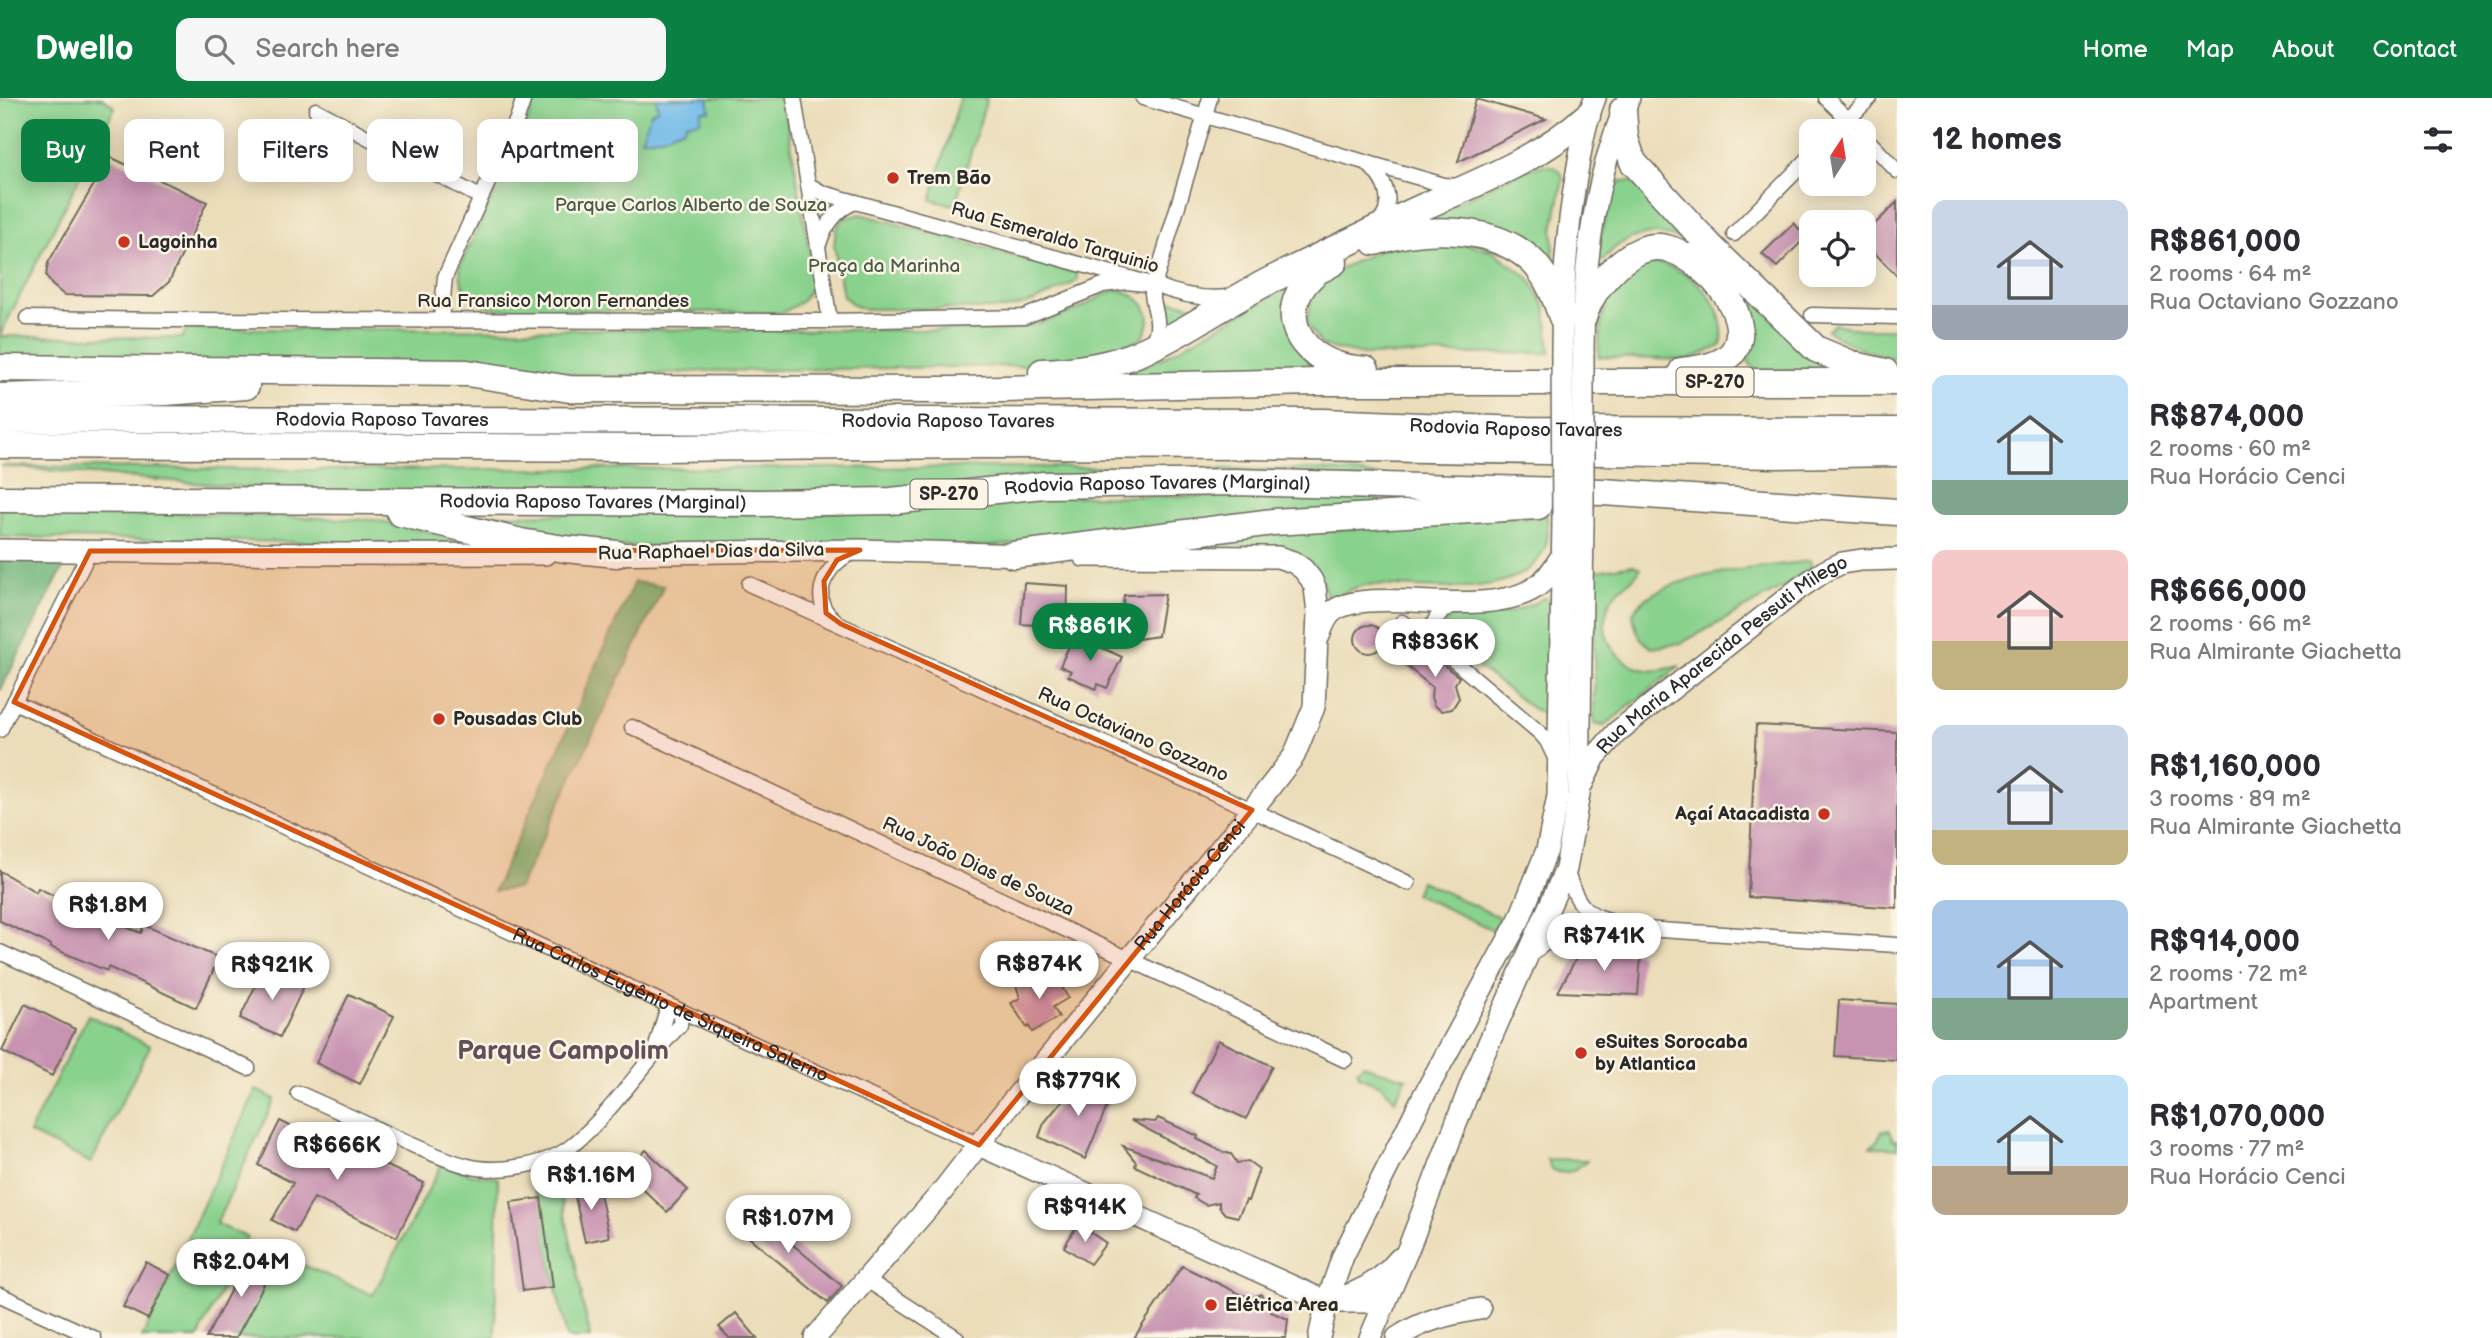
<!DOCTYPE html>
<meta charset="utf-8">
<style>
:root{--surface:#fff;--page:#f7f7f7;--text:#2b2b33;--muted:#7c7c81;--accent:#0b8043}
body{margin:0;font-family:"Balsamiq Sans",sans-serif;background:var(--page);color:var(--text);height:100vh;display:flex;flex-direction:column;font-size:26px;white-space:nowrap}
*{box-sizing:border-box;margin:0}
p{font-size:23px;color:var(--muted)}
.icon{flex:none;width:38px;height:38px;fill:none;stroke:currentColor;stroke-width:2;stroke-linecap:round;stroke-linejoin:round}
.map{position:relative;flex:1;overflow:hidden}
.panel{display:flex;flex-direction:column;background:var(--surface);width:595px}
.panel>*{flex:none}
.guide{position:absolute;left:21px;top:21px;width:665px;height:63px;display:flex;gap:14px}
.needle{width:46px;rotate:12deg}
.buttons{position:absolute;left:1799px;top:21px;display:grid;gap:14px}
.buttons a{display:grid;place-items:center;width:77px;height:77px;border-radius:14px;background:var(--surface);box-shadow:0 4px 18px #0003;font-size:35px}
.price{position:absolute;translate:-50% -60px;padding:0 16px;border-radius:24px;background:#fff;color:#222;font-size:23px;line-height:46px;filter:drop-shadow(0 2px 4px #0008)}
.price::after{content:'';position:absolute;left:50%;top:42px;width:21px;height:16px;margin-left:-10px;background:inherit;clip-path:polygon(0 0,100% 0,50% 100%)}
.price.current{background:var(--accent);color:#fff}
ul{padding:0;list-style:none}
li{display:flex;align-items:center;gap:21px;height:175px;padding:0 35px}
li span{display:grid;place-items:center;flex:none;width:196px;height:140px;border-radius:14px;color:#555}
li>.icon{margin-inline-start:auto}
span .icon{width:84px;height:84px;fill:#fffc;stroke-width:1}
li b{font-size:30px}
h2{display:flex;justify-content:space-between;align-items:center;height:84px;padding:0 35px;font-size:30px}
.chip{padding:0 24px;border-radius:14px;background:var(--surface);box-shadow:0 4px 18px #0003;font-size:24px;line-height:63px}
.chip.current{background:var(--accent);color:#fff}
header{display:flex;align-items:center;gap:42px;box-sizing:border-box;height:98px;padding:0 35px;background:var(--accent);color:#fff}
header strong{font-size:33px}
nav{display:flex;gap:38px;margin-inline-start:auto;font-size:24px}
.search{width:490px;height:63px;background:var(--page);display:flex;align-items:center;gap:18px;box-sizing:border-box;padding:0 24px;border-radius:14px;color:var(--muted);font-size:26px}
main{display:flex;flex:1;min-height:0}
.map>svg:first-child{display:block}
.green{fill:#89d28d;stroke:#5a7e5c;stroke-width:2}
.forest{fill:#6eb478;stroke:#4c7052;stroke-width:2}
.water{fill:#70b9e8;stroke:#4e728a;stroke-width:2}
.building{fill:#c793b1}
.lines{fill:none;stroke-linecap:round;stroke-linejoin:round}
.street-casing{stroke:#6e695d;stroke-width:17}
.secondary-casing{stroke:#6e695d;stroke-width:24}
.highway-casing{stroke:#6e695d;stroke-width:29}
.street{stroke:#fff;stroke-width:14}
.secondary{stroke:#fff;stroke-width:21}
.highway{stroke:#fff;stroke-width:26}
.secondary-bridge-casing{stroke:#6e695d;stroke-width:24;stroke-linecap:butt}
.secondary-bridge{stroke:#fff;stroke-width:21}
.marked{fill:#d5540f;fill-opacity:0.2;stroke:#d5540f;stroke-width:5;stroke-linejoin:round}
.poi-dot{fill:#c8321e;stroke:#fcf5e5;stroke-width:2.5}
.labels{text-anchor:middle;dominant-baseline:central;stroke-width:5;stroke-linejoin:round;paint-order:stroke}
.shield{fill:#fcf5e5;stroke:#6a6863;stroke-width:2}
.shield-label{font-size:18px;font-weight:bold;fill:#2b2b2b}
.poi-label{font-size:19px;font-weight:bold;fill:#2b2b2b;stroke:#fcf5e5;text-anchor:start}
.park-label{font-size:19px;fill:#475d48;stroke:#fcf5e5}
.street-label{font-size:19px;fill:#2b2b2b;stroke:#fcf5e5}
.district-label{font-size:26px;font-weight:bold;fill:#624f5a;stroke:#fcf5e5}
</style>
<header>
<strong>Dwello</strong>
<div class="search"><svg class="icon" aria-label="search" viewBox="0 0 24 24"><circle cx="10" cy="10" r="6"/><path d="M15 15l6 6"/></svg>Search here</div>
<nav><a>Home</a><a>Map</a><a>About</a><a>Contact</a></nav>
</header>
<main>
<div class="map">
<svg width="1897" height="1240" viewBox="0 0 1897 1240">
<rect width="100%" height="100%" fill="#fcf5e5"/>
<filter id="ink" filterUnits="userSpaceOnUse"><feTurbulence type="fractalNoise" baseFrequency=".0143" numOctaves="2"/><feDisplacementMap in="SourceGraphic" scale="14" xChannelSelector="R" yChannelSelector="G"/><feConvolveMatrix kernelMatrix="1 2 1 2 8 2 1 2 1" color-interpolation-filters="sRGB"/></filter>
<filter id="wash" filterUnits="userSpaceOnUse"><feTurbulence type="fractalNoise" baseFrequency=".00686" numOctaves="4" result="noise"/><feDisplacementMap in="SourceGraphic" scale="28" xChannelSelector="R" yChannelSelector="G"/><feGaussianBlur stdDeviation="1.57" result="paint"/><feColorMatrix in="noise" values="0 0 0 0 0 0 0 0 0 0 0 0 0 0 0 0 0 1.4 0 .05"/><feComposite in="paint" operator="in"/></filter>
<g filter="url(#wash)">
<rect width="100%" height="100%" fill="#ebddb9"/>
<g class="green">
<path d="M0,0h102l13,9 -115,228z"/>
<path d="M535,0h248l32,185 -14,19 -19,11 -283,-4c-27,-6 -39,-14 -39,-43l66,-140z"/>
<path d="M960,0h27l-32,107 -24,-5z"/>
<path d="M1544,67c10,1 17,3 19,14l-10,51 1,37 -134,-41 8,-10 95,-45z"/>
<path d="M1621,83h9l10,4 171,173 17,11 -66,3 -9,-4 -6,-9c6,-17 6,-41 -2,-58 -7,-13 -18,-22 -29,-32 -8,-8 -17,-19 -27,-25 -29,-18 -67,-11 -86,17l-4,-1 -2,-4c5,-20 8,-63 24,-75z"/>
<path d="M861,116l215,59 2,6 -4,4 -41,19 -27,7h-141l-10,-3 -12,-10 -9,-51 2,-16 7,-10z"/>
<path d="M1461,145l33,9 36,27 16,30 4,44 -187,2 -40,-9 -17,-22 8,-36 17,-15 59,-28z"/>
<path d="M1654,165c38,4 76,44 67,83l-33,14 -90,-3c2,-41 8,-86 56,-94z"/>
<path d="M1290,188l21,84 -196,8 47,-20z"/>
<path d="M1118,191c25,8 42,27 22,51l-69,22 -54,4 -311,5 -98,6 -77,-6 -531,-15v-20l182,2 5,-9 824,1c25,-5 45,-11 68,-21 14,-7 24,-16 39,-20z"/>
<path d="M1167,202l33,7 -30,17 -1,-13 -5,-9z"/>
<path d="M1834,226l26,5h37v30c-24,-5 -50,-14 -70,-29z"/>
<path d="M0,368l303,4 729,-3 287,3 82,8 -560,16 -530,-1z"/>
<path d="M1051,398l323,1 6,3 -1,5 -392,42 -406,-1 -108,-27 6,-4 412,-4z"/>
<path d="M0,409l376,13 67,15 23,10 -466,-8z"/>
<path d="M1547,417c0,8 2,18 0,26 -14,58 -108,46 -153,45 -8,-1 -18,-2 -27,-1 -14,2 -27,8 -37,18l-11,-29 -32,-23 -38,-5 -60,-1 -4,-5z"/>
<path d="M1810,463l2,5 -30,22 -80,44 -21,11 -29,5c-14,-9 -17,-19 -19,-35 5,-6 9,-13 15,-16 40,-26 114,-29 162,-36z"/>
<path d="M1633,467l7,3c-4,13 -23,19 -29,32 -17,31 3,65 36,70 11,2 23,-2 33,-4l-76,60 -10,-2 1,-153z"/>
<path d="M1544,500h3l3,3 -1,110 -4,4 -15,-8 -75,-58c-9,-9 -12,-16 -9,-28 17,-13 41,-4 61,-8 13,-2 25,-9 37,-15z"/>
<path d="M1421,783l78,36 -6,13 -78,-36z"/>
<path d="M88,917l62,31 -59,117 -62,-30z"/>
<path d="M1364,966l12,6 31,8 -12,22 -14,-15 -21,-8 -3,-7z"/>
<path d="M256,992l19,9 -59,125 31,13 -49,101h-56z"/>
<path d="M1890,1032l3,10h4v9l-27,-2 6,-5 6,-11z"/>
<path d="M1547,1061l40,1c-10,10 -23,18 -37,8z"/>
<path d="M442,1066l29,10 27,4 -3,160h-262l42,-85 98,42z"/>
<path d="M558,1083l24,114 -1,2 10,41h-24l-33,-151z"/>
</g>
<g class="forest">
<path d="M0,461l67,1 -67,131z"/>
<path d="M634,484l30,4 -145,302 -25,3z"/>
</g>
<path class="water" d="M656,0h52l2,13h-8l-2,10 -14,2 -1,5 -24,9 -20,2 10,-26 7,-4z"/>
<g id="blocks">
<g class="building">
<path d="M1476,1l70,20 -88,43z"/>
<path d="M110,59l97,45 -38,80 -16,14 -89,-1 -12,-10 -6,-9 2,-13z"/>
<path d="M1897,104v74l-33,-34v-7z"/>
<path d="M1794,125l12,14 -29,30 -15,-13z"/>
<path d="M1024,485l44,3 -1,41 -46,-3z"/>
<path d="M1165,496l-7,42 -27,4 -12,-1 5,-44z"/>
<circle cx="1369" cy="541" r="14"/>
<path d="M1074,537l48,22 -15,31 -9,-4 -2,5 -28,-13 3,-5 -11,-5z"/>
<path d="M1419,548l40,31 -4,7 4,14 -7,11 -10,2 -8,-5 -3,-9 1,-10 -28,-23z"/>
<path d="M1756,627l141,7v176l-149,-11z"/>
<path d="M0,773l36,21 2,-4 61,29 2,-4 15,6v4l25,10 3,-8 75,33 -23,50 -88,-41 -1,4 -57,-24 1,-2 -51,-24z"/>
<path d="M1581,851l60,5 -3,41 -80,-3z"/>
<path d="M264,870l40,18 -24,51 -40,-19z"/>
<path d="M1054,874l14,26 -15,9 6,10 -27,15 -3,-6 -2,2 -16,-25 9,-5 -4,-13 17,-10 4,6z"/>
<path d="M349,896l45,22 -34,68 -44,-21z"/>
<path d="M1839,902l58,4 -1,56 -61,-4z"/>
<path d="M25,906l50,25 -23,47 -50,-25z"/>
<path d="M1218,942l54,26 -26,53 -54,-26z"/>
<path d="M1082,979l32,13 -29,69 -46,-22 5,-14z"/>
<path d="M1158,1020l40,18 -1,3 26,13 8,2 6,9 11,-2 11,8 -11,32 -2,-1 -8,17 -13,-3 -6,-7v-5l-13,3 -12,-7 2,-3 -61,-29 1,-4 -13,-16 89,32 5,-12 -87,-46 25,2z"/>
<path d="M280,1023l37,18 1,-3 31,17 2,-4 73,34 -27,54 -83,-39 -19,34 -23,-12 21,-37 -35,-18z"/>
<path d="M646,1052l42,40 -21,22 -42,-40z"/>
<path d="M598,1085l11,54 -24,5 -12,-54z"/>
<path d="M541,1100l12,89 -30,4 -12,-89z"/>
<path d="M748,1109l94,79 -14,17 -95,-79z"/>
<path d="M1078,1126l28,19 -16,21 -26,-17z"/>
<path d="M249,1156l24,12 -22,44 -15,28h-30z"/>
<path d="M146,1164l24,13 -22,44 -25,-12z"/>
<path d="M1182,1168l60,29 12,2 7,-3 10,18 17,7 -2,19h-152z"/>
<path d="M736,1215l21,25h-28l-10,-11z"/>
</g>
</g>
</g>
<g filter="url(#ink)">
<use href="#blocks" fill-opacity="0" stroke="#6e695d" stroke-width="2"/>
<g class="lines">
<defs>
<g id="street">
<path d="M794,0l36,223"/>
<path d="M1143,0l301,87 15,1"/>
<path d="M1826,0l34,33"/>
<path d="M316,12l164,87"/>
<path d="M1836,33l34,-33"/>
<path d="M1864,38l33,35"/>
<path d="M1369,67c18,17 27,40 8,61"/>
<path d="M809,87l14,8 332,92c24,10 47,15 73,12"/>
<path d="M1734,136l77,-78"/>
<path d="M819,146c5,-17 19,-37 37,-42"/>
<path d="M1812,217l85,2"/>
<path d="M27,220l141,2 662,1 194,-4 79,-32 24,-3 28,3"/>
<path d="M441,221l4,-42 72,-158 7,-21"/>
<path d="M1150,246c14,-18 4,-31 2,-51l58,-195"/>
<path d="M749,486l503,226 156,73"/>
<path d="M1455,506c-21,10 -28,22 -17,43l102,86 7,8 8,17"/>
<path d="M834,521c-27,-19 -7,-56 18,-66"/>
<path d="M1402,524l36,25"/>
<path id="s1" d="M14,604l667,309 298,134"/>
<path d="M632,629l713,333"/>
<path d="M0,632l90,-179"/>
<path d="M1566,771c14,46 22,46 67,57"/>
<path d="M0,854l248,116"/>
<path d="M1530,857l14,-11 28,-11 72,-4 253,16"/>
<path d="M655,952l11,-37 9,-5"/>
<path d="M298,995c32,14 64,29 96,44 24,10 49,23 74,29 30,8 83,-1 106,-22 41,-35 69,-81 106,-119l1,-14"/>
<path d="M867,1182l90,58"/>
<path d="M0,1197l94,43"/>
</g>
<g id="secondary">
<path d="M1583,255c0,-86 10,-175 46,-255"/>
<path d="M1562,256c0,-63 5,-127 16,-188 4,-23 8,-46 17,-68"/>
<path d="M0,452c182,3 363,5 545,4"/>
<path d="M601,456l259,-4 167,5"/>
<path d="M1319,538c3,-8 6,-18 13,-24 34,-29 153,10 204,-25 12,-8 19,-21 27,-33"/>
<path id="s2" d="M1582,686l13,-27 22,-25 184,-145 24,-16 17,-8 19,-3 36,-1"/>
<path d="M979,1047l348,157h58"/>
<path d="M1340,1200c23,-7 44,-20 59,-39"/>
<path id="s3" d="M815,1240l126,-145 66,-85 245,-298 42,-54 20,-49 4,-94 -3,-26 -4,-8 -8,-10 -10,-7 -15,-5 -194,-1"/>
<path d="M1319,1240l8,-36 16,-46 80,-159 96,-177 28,-70 11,-54 5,-276"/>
<path d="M1370,1240l39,-91 66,-173 91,-205 13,-75 4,-272"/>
<path d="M1397,1240c26,-18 52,-24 83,-29"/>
</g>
<g id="highway">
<path d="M1623,12l2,28 8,24 77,84 106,103 38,16 31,7"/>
<path d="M1375,144c48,-16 122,-18 160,22 14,16 20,33 27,53"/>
<path d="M1334,164c-6,4 -14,7 -19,11 -36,32 -24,75 19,91 10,4 21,5 32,6"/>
<path d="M1583,220c6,-20 16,-34 31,-49 13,-13 33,-26 52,-21 34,8 89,64 69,101 -10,17 -36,20 -53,22"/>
<path d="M0,270l467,5 103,16 384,1 362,-8h581"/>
<path d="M1042,274c27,-1 58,-5 84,-14 51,-19 97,-54 145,-78 51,-25 102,-50 154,-74 56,-25 116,-48 162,-90"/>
<path d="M0,299l166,-5 80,-6"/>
<path id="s4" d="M0,321l1323,3 198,8 376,1"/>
<path d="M0,347l658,3 326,-3 263,1 530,9 120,-2"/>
<path id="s5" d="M0,401l761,4 130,-2 153,-16 191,-3 368,10 294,20"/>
<path d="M400,415l121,29 44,7 52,5"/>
<path d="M1013,457l260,-33 265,-16"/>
</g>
</defs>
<use href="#street" class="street-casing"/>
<use href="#secondary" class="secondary-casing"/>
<use href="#highway" class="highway-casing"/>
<use href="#street" class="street"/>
<use href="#secondary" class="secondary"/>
<use href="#highway" class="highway"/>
<defs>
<g id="secondary-bridge">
<path d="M1583,255v169"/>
<path d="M1562,256l1,166"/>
</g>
</defs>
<use href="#secondary-bridge" class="secondary-bridge-casing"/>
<use href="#secondary-bridge" class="secondary-bridge"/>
</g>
</g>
<path class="marked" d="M860,452l-23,10 -13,21 2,32 15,11 411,186 -273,335 -965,-443 76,-151z"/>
<g class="poi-dot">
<circle cx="893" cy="80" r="7"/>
<circle cx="124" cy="144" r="7"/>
<circle cx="439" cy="621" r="7"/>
<circle cx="1824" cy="716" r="7"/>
<circle cx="1581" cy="955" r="7"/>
<circle cx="1211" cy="1207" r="7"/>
</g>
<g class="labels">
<g class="shield">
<rect x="1676.5" y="269.5" width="77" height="29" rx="5"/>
<rect x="910.5" y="381.5" width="77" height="29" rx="5"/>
</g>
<g class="shield-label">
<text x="1715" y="284">SP-270</text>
<text x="949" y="396">SP-270</text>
</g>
<g class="poi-label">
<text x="907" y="80">Trem Bão</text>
<text x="138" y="144">Lagoinha</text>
<text x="453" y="621">Pousadas Club</text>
<text x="1810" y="716" text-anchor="end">Açaí Atacadista</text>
<text x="1595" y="944">eSuites Sorocaba<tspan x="1595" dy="22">by Atlantica</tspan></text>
<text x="1225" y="1207">Elétrica Area</text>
</g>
<g class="park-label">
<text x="691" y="107">Parque Carlos Alberto de Souza</text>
<text x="884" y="168">Praça da Marinha</text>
</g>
<g class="street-label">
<text transform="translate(1055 140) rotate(16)">Rua Esmeraldo Tarquinio</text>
<text x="553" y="203">Rua Fransico Moron Fernandes</text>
<text stroke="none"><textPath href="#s4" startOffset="382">Rodovia Raposo Tavares</textPath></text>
<text stroke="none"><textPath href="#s4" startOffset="948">Rodovia Raposo Tavares</textPath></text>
<text stroke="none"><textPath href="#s4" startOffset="1516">Rodovia Raposo Tavares</textPath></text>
<text stroke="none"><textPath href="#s5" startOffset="1158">Rodovia Raposo Tavares (Marginal)</textPath></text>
<text stroke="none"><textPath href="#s5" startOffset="593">Rodovia Raposo Tavares (Marginal)</textPath></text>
<text transform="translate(711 454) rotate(-1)">Rua Raphael Dias da Silva</text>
<text stroke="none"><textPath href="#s2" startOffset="194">Rua Maria Aparecida Pessuti Milego</textPath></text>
<text transform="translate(1133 637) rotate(24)">Rua Octaviano Gozzano</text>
<text transform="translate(978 769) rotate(25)">Rua João Dias de Souza</text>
<text stroke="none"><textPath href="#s3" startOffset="588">Rua Horácio Cenci</textPath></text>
<text stroke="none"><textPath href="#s1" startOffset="723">Rua Carlos Eugênio de Siqueira Salerno</textPath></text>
</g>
<g class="district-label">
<text x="563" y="953">Parque Campolim</text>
</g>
</g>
</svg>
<div class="buttons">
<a><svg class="needle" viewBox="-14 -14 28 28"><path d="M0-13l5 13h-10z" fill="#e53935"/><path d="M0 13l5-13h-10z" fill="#7c7c81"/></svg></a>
<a><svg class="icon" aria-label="locate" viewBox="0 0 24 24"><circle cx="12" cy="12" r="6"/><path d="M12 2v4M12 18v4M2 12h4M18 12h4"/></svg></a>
</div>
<b class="price current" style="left:1090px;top:565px">R$861K</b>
<b class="price" style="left:1435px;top:581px">R$836K</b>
<b class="price" style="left:108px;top:844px">R$1.8M</b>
<b class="price" style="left:1604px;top:875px">R$741K</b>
<b class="price" style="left:1039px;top:903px">R$874K</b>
<b class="price" style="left:272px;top:904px">R$921K</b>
<b class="price" style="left:1078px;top:1020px">R$779K</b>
<b class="price" style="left:337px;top:1084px">R$666K</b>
<b class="price" style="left:591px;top:1114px">R$1.16M</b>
<b class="price" style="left:1085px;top:1146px">R$914K</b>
<b class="price" style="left:788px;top:1157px">R$1.07M</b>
<b class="price" style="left:241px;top:1201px">R$2.04M</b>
<div class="guide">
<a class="chip current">Buy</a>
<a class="chip">Rent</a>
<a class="chip">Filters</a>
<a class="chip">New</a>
<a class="chip">Apartment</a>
</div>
</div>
<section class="panel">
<h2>12 homes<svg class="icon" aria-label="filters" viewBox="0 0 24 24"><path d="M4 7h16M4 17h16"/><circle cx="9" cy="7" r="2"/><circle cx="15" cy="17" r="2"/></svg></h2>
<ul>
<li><span style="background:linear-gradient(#c9d6e8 75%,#9aa5b1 0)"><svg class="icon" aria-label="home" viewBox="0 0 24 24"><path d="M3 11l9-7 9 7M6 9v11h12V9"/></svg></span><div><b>R$861,000</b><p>2 rooms · 64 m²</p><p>Rua Octaviano Gozzano</p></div></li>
<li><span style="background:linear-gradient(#bfe0f5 75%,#7fa58c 0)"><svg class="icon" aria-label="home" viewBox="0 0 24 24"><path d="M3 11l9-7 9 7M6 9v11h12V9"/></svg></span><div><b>R$874,000</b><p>2 rooms · 60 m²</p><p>Rua Horácio Cenci</p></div></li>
<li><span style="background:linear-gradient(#f6c9c9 65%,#c2b280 0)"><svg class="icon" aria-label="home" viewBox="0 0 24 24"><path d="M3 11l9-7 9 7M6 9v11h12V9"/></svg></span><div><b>R$666,000</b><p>2 rooms · 66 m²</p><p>Rua Almirante Giachetta</p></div></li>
<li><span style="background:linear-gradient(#c9d6e8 75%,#c2b280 0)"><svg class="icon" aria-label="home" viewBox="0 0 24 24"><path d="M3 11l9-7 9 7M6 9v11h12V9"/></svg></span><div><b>R$1,160,000</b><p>3 rooms · 89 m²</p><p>Rua Almirante Giachetta</p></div></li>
<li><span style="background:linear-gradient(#a9c7e8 70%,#7fa58c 0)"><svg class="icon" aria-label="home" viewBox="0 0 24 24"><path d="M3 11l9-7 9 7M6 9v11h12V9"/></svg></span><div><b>R$914,000</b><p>2 rooms · 72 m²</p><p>Apartment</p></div></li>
<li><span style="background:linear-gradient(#bfe0f5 65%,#b9a48a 0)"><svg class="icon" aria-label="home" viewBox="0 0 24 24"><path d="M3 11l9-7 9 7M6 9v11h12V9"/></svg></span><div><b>R$1,070,000</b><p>3 rooms · 77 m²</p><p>Rua Horácio Cenci</p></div></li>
</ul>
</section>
</main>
